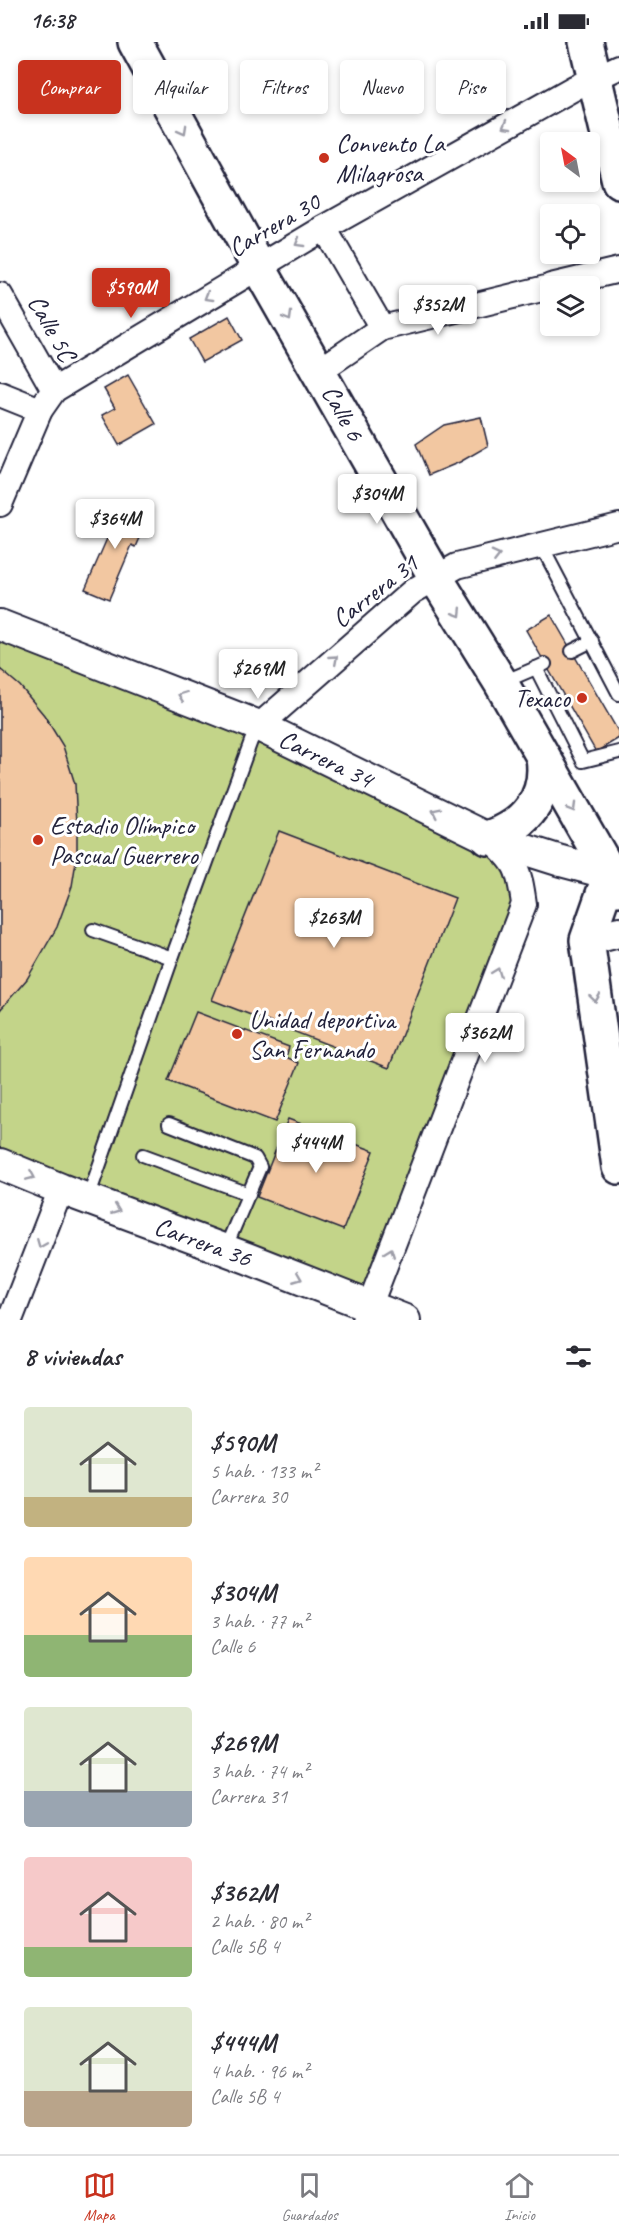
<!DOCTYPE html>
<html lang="es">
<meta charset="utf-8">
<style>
:root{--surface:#fff;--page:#f7f7f7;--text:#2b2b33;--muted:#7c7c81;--line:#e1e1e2;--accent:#c8321e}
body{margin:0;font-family:Caveat,sans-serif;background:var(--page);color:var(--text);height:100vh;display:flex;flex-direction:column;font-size:22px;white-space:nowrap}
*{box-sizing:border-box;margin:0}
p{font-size:20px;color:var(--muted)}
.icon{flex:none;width:33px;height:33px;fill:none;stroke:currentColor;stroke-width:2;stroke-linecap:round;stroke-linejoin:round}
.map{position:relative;height:1278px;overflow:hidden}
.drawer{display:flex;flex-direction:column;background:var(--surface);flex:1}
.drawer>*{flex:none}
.guide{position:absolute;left:18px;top:18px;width:584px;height:54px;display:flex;gap:12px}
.needle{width:39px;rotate:328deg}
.tools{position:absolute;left:540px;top:90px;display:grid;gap:12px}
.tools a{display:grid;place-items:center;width:60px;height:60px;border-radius:6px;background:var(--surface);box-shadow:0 3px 9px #0003;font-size:30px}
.price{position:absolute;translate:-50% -51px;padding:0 14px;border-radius:6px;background:#fff;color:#222;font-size:20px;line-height:39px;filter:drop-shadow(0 2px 3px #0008)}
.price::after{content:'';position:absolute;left:50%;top:36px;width:18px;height:14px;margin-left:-9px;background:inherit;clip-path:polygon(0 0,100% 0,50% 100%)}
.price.active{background:var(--accent);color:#fff}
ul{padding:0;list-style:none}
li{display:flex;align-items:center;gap:18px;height:150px;padding:0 24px}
li span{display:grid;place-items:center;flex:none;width:168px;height:120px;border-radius:6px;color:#555}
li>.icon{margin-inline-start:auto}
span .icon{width:72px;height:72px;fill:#fffc;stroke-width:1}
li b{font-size:26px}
h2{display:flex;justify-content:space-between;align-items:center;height:72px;padding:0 24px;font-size:26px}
.chip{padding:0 21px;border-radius:6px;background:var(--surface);box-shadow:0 3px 9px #0003;font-size:21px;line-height:54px}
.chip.active{background:var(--accent);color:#fff}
.status{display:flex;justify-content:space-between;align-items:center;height:42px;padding:0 30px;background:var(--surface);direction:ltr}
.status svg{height:16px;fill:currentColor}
.tabs{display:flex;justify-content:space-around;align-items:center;height:84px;border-top:2px solid var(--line);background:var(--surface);font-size:16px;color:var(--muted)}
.tabs a{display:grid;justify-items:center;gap:3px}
.tabs .active{color:var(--accent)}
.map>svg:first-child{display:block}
.green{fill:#c3d489;stroke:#727b62;stroke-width:1.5}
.building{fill:#f2c7a1;stroke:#22223b;stroke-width:1.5}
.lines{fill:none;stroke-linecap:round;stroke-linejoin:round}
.service-casing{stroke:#22223b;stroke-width:16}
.minor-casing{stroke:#22223b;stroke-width:28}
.tertiary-casing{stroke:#22223b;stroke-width:34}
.secondary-casing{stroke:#22223b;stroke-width:38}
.service{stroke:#fff;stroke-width:12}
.minor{stroke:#fff;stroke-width:24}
.tertiary{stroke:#fff;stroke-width:30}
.secondary{stroke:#fff;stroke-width:33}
.oneway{stroke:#9c9ca7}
.poi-dot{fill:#c8321e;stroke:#fff;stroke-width:2}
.labels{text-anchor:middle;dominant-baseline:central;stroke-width:6;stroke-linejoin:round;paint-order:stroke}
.poi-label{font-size:26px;fill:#22223b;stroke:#fff;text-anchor:start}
.street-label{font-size:26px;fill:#22223b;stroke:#fff}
</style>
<div class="status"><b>16:38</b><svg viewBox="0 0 49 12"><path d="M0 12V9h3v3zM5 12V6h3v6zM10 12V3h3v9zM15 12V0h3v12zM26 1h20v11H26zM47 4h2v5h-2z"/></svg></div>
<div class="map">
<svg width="619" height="1278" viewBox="0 0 619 1278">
<rect width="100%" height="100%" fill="#fff"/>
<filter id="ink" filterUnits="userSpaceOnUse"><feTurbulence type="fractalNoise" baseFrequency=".0167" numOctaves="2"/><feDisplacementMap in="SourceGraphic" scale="12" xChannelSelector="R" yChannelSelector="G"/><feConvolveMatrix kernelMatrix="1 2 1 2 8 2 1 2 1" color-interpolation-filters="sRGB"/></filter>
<g filter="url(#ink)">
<path class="green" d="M0,583l488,213 33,42 -152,427 -369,-143z"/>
<g class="building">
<path d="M229,274l13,24 -40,22 -13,-23z"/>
<path d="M128,333l28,49 -37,21 -17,-30 13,-7 -11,-19z"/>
<path d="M481,375l7,29 -28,16 -31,13 -13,-31 28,-19z"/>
<path d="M109,464l38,16 -11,25 -4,-2 -23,54 -24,-10 24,-55 -9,-4z"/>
<path d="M551,573l68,118v5l-23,14 -70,-122z"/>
<path d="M0,627l20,17 24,29 19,31 12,38 2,41v30l-5,31 -15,41 -30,52 -27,31z"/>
<path d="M279,789l176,67 -66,170 -177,-68z"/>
<path d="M196,970l93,35 -3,10 13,6 -24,59 -107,-41z"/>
<path d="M288,1077l86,32 -31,79 -86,-33z"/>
</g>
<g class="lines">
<defs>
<g id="service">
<path d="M541,503l78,149"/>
<path d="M572,609l20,-10"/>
<path d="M545,622l-9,4 47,93 36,-9"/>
<path d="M501,641l35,-15"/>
<path d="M93,888l79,28"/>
<path d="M169,1082l86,34 5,9 -35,82"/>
<path d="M143,1113l106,39"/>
<path d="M88,1156l84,-240 79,-217 7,-14"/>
</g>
<g id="minor">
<path d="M324,186l58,100"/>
<path d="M551,244l68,-16"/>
<path d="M0,253l54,95"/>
<path d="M319,329l63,-43 168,-41"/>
<path d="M0,352l40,16"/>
<path d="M0,462l40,-94 14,-20 270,-162 250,-140 45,-21"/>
<path d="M259,684l154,-135 44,-25 162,-40"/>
<path d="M10,1278l51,-131"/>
<path d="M364,1278l160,-416c-5,-35 -7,-42 -34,-65"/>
</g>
<g id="tertiary">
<path d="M0,583l259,101 229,112 73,23 49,13"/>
<path d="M587,898l32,-8"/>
<path d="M0,1122l61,25 186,69 158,62"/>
</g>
<g id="secondary">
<path d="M135,0l123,224 178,312 65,105 118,206"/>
<path d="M586,0l33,139"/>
<path d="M488,796c38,-12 61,-41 55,-81"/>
<path d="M610,832l-23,66 32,227"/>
</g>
</defs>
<use href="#service" class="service-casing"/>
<use href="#minor" class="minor-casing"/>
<use href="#tertiary" class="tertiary-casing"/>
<use href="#secondary" class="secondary-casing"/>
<use href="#service" class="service"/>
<use href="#minor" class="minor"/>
<use href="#tertiary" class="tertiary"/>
<use href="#secondary" class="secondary"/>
</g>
<defs><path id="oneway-chevron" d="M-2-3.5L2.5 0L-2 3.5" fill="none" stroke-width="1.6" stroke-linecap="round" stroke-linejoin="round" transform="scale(1.5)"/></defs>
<g class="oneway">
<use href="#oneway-chevron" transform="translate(506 84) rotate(151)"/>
<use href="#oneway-chevron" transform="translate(183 88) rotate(61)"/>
<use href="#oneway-chevron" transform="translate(299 201) rotate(150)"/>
<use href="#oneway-chevron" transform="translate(208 255) rotate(149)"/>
<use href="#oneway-chevron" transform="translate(288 275) rotate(60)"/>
<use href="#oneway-chevron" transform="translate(496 514) rotate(-14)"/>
<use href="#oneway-chevron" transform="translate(458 571) rotate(58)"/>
<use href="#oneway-chevron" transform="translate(334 617) rotate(-41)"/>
<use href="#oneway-chevron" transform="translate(182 654) rotate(-159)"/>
<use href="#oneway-chevron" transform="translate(572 766) rotate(60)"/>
<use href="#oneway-chevron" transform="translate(436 770) rotate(-154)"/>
<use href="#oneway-chevron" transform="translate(497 930) rotate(-69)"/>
<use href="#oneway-chevron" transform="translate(595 956) rotate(82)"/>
<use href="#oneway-chevron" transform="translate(31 1134) rotate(23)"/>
<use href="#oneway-chevron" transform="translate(116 1168) rotate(21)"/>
<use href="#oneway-chevron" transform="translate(41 1202) rotate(112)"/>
<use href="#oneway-chevron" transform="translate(390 1210) rotate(-69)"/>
<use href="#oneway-chevron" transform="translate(298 1236) rotate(22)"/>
</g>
</g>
<g class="poi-dot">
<circle cx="324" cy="116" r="6"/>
<circle cx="582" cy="656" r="6"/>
<circle cx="38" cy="798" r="6"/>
<circle cx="237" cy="992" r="6"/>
</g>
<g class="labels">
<g class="poi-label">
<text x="336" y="101">Convento La<tspan x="336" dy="30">Milagrosa</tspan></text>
<text x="570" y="656" text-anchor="end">Texaco</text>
<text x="50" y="783">Estadio Olímpico<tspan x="50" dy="30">Pascual Guerrero</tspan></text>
<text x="249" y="977">Unidad deportiva<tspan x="249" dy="30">San Fernando</tspan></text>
</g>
<g class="street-label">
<text transform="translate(274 183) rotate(-30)">Carrera 30</text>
<text transform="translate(52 286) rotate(61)">Calle 5C</text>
<text transform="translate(343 371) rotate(61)">Calle 6</text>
<text transform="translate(375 549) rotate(-38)">Carrera 31</text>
<text transform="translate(326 717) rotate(26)">Carrera 34</text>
<text transform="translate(203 1200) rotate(20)">Carrera 36</text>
</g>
</g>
</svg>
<div class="tools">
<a><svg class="needle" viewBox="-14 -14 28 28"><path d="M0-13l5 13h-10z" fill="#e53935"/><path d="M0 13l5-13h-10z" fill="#7c7c81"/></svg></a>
<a><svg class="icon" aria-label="locate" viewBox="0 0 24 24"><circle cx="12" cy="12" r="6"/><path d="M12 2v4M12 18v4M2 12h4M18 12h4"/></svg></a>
<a><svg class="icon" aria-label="layers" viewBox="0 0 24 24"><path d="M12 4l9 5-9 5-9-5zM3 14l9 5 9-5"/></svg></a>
</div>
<b class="price active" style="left:131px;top:277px">$590M</b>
<b class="price" style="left:438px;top:294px">$352M</b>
<b class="price" style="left:377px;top:483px">$304M</b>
<b class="price" style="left:115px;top:508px">$364M</b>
<b class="price" style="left:258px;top:658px">$269M</b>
<b class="price" style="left:334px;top:907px">$263M</b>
<b class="price" style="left:485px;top:1022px">$362M</b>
<b class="price" style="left:316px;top:1132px">$444M</b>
<div class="guide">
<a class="chip active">Comprar</a>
<a class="chip">Alquilar</a>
<a class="chip">Filtros</a>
<a class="chip">Nuevo</a>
<a class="chip">Piso</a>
</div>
</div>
<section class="drawer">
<h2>8 viviendas<svg class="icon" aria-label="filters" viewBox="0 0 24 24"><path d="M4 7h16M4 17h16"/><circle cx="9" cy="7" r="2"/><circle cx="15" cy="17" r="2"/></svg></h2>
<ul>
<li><span style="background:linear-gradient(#dfe7d0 75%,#c2b280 0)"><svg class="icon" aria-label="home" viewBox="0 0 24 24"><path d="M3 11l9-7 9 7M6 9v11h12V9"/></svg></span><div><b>$590M</b><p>5 hab. · 133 m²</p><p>Carrera 30</p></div></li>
<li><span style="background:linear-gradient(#ffd9b3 65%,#8fb573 0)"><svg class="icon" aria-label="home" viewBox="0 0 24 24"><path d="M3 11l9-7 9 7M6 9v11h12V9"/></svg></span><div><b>$304M</b><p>3 hab. · 77 m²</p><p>Calle 6</p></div></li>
<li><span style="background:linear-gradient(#dfe7d0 70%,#9aa5b1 0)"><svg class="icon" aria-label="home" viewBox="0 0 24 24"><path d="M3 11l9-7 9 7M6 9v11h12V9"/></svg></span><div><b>$269M</b><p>3 hab. · 74 m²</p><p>Carrera 31</p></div></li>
<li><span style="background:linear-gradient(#f6c9c9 75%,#8fb573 0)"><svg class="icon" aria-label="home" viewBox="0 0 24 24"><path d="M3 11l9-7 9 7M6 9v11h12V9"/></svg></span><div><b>$362M</b><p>2 hab. · 80 m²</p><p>Calle 5B 4</p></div></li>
<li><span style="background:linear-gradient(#dfe7d0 70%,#b9a48a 0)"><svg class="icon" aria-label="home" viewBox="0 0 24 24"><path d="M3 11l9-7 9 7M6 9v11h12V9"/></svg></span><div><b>$444M</b><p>4 hab. · 96 m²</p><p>Calle 5B 4</p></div></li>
</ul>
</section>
<nav class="tabs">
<a class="active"><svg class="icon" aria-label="map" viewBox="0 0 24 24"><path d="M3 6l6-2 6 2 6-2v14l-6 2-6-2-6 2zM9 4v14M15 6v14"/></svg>Mapa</a>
<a><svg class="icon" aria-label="saved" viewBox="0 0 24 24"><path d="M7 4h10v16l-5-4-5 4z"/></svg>Guardados</a>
<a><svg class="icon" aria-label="home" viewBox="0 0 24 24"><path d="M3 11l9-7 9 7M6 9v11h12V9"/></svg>Inicio</a>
</nav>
